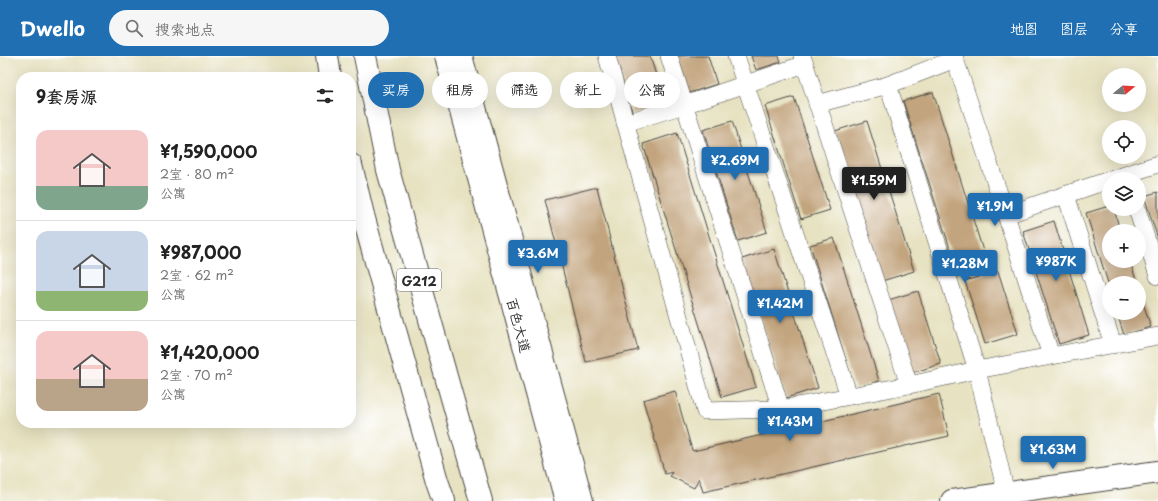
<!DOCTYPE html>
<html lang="zh">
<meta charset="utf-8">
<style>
:root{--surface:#fff;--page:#f6f6f6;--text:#222;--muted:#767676;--line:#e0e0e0;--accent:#1f6fb2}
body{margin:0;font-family:"Playpen Sans","LXGW WenKai TC",sans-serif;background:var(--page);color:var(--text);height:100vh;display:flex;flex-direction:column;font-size:15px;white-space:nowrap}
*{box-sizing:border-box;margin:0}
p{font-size:13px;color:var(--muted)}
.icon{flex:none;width:22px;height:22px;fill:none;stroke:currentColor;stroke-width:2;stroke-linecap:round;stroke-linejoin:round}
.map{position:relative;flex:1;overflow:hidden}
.drawer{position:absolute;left:16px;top:16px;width:340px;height:356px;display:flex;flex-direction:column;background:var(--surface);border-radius:16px;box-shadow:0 4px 16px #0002}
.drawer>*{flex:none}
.top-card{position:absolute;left:368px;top:16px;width:380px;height:36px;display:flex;gap:8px}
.needle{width:26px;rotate:72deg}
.controls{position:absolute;left:1102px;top:12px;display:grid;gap:8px}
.controls a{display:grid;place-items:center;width:44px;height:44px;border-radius:50%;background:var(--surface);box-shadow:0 4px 16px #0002;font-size:20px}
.price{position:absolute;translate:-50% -34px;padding:0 9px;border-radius:4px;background:var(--accent);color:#fff;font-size:13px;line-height:26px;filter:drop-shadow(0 1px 2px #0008)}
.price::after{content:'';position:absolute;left:50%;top:24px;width:12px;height:9px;margin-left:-6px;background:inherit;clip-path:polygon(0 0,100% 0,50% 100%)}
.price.active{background:#222;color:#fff}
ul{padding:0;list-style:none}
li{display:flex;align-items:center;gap:12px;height:100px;padding:0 20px}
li+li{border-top:1px solid var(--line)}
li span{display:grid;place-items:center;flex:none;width:112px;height:80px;border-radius:12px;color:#555}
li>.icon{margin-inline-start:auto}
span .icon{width:48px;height:48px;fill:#fffc;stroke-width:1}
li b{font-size:17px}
h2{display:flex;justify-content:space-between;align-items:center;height:48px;padding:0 20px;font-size:17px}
.pill{padding:0 14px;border-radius:18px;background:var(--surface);box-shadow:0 4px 16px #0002;font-size:14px;line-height:36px}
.pill.active{background:var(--accent);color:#fff}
header{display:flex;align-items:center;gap:24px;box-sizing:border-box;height:56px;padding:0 20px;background:var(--accent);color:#fff}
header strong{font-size:19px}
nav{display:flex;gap:22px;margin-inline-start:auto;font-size:14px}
.search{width:280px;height:36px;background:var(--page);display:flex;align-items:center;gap:10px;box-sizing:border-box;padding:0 14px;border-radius:22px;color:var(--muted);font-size:15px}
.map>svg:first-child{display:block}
.building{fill:#c2a47e}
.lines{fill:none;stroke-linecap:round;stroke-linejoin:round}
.minor-casing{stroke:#474642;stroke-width:18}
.tertiary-casing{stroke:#474642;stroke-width:24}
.secondary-casing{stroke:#474642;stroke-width:24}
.trunk-casing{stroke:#474642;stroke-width:24}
.minor{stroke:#fff;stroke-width:17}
.tertiary{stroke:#fff;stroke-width:22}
.secondary{stroke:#fff;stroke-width:22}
.trunk{stroke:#fff;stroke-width:22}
.labels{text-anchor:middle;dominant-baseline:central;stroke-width:3.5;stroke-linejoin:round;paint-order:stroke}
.shield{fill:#fff;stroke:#6b6b6b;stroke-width:1}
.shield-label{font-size:13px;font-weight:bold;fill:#2b2b2b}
.street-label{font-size:14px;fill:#2b2b2b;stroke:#fff}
</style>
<header>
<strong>Dwello</strong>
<div class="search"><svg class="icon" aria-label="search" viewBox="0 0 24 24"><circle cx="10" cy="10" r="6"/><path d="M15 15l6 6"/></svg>搜索地点</div>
<nav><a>地图</a><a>图层</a><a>分享</a></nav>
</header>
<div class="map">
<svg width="1158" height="445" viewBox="0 0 1158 445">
<rect width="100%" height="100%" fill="#fff"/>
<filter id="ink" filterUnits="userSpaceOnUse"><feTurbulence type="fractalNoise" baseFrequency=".025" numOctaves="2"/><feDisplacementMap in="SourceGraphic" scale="8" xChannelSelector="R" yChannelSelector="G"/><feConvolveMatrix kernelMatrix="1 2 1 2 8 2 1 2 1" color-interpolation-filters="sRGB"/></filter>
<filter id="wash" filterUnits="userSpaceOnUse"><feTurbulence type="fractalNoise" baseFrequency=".012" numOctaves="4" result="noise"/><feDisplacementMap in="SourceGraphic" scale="16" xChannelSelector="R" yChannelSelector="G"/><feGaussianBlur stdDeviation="0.9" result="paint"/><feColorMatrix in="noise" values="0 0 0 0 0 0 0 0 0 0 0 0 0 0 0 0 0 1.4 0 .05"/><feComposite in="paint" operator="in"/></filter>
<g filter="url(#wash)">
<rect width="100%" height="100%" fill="#e7e2c1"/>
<g id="blocks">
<g class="building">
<path d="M615,0h35l15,48 -32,10z"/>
<path d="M675,0h33l9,28 -31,10z"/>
<path d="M751,0h28l2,6 -25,8z"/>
<path d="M933,36l50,159 -29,10 -51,-160z"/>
<path d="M794,41l36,113 -29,9 -36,-113z"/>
<path d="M732,65l35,111 -29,9 -35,-111z"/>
<path d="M867,65l47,150 -32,10 -47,-150z"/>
<path d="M677,77l79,254 -34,10 -79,-253z"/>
<path d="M597,131l41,163 -52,12 -41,-162z"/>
<path d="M1158,136v47l-14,-43z"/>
<path d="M1109,150v3h5l6,22h-11v30h21l7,22h-29l-22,-70z"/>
<path d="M1054,165l35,114 -30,9 -36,-113z"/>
<path d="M834,182l45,143 -24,8 -45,-144z"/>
<path d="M774,193l44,139 -32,10 -44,-139z"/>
<path d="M998,215l20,63 -33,10 -20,-63z"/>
<path d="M918,235l23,73 -30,9 -23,-73z"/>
<path d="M1139,235l12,36 -27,8 -7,-22h22z"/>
<path d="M675,335l17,59 1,1 246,-57 10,42 -246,56 -4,-14 -5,10 -24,-12 2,-4 -7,2 -22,-74z"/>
</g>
</g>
</g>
<g filter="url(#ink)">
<use href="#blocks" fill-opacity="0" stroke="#474642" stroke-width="1"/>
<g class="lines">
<defs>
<g id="minor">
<path d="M607,0l98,355 76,-2 128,-24 68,-15 181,-34"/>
<path d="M669,0l112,353"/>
<path d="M736,0l113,340"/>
<path d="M802,0l107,329"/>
<path d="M954,0l52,159"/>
<path d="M888,29l89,285 29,123"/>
<path d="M817,48l71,-19 67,-26"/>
<path d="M625,67l59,-18 121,-41"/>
<path d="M1113,123l45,-15"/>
<path d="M1066,139l47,150"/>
<path d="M1137,153l21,67"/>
<path d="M1051,300l-45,-141 103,-35"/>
</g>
<g id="tertiary">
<path d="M327,0l3,21"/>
<path d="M461,0l121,445"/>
<path d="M351,109l12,50 74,266 7,20"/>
</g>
<path id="secondary" d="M952,445l206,-29"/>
<g id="trunk">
<path d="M365,0l23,114 93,331"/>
<path d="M446,0l120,445"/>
</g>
</defs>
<use href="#minor" class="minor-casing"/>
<use href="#tertiary" class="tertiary-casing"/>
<use href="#secondary" class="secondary-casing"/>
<use href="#trunk" class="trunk-casing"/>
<use href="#minor" class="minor"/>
<use href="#tertiary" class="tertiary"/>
<use href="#secondary" class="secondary"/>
<use href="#trunk" class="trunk"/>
</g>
</g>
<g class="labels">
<rect class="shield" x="397" y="213" width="44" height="22" rx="3"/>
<g class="shield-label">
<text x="419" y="224">G212</text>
</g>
<g class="street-label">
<text transform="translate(519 269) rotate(75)">百色大道</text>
</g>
</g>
</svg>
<div class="controls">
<a><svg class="needle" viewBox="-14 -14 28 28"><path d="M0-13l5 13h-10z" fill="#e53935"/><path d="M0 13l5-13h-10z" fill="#767676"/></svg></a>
<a><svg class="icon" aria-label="locate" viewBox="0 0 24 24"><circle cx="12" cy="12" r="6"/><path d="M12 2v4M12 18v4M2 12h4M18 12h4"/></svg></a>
<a><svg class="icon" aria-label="layers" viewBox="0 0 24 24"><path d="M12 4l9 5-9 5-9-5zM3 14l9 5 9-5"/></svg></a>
<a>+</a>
<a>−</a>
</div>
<b class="price" style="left:735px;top:125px">¥2.69M</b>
<b class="price active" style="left:874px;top:145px">¥1.59M</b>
<b class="price" style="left:995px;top:171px">¥1.9M</b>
<b class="price" style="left:538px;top:218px">¥3.6M</b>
<b class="price" style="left:1056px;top:226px">¥987K</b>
<b class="price" style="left:965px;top:228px">¥1.28M</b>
<b class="price" style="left:780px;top:268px">¥1.42M</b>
<b class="price" style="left:790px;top:386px">¥1.43M</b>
<b class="price" style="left:1053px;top:414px">¥1.63M</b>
<div class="top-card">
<a class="pill active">买房</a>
<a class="pill">租房</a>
<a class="pill">筛选</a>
<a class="pill">新上</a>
<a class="pill">公寓</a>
</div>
<section class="drawer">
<h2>9套房源<svg class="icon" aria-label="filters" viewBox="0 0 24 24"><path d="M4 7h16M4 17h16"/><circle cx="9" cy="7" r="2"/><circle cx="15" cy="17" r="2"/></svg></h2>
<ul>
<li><span style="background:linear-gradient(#f6c9c9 70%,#7fa58c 0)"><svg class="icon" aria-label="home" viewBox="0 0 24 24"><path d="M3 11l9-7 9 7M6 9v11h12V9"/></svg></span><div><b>¥1,590,000</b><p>2室 · 80 m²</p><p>公寓</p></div></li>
<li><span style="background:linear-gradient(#c9d6e8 75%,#8fb573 0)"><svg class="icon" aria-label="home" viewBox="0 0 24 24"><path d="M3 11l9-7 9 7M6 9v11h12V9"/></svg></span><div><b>¥987,000</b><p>2室 · 62 m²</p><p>公寓</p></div></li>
<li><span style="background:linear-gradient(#f6c9c9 60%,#b9a48a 0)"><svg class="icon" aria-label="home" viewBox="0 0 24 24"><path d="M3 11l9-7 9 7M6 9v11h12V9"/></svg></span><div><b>¥1,420,000</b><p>2室 · 70 m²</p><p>公寓</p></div></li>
</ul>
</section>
</div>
